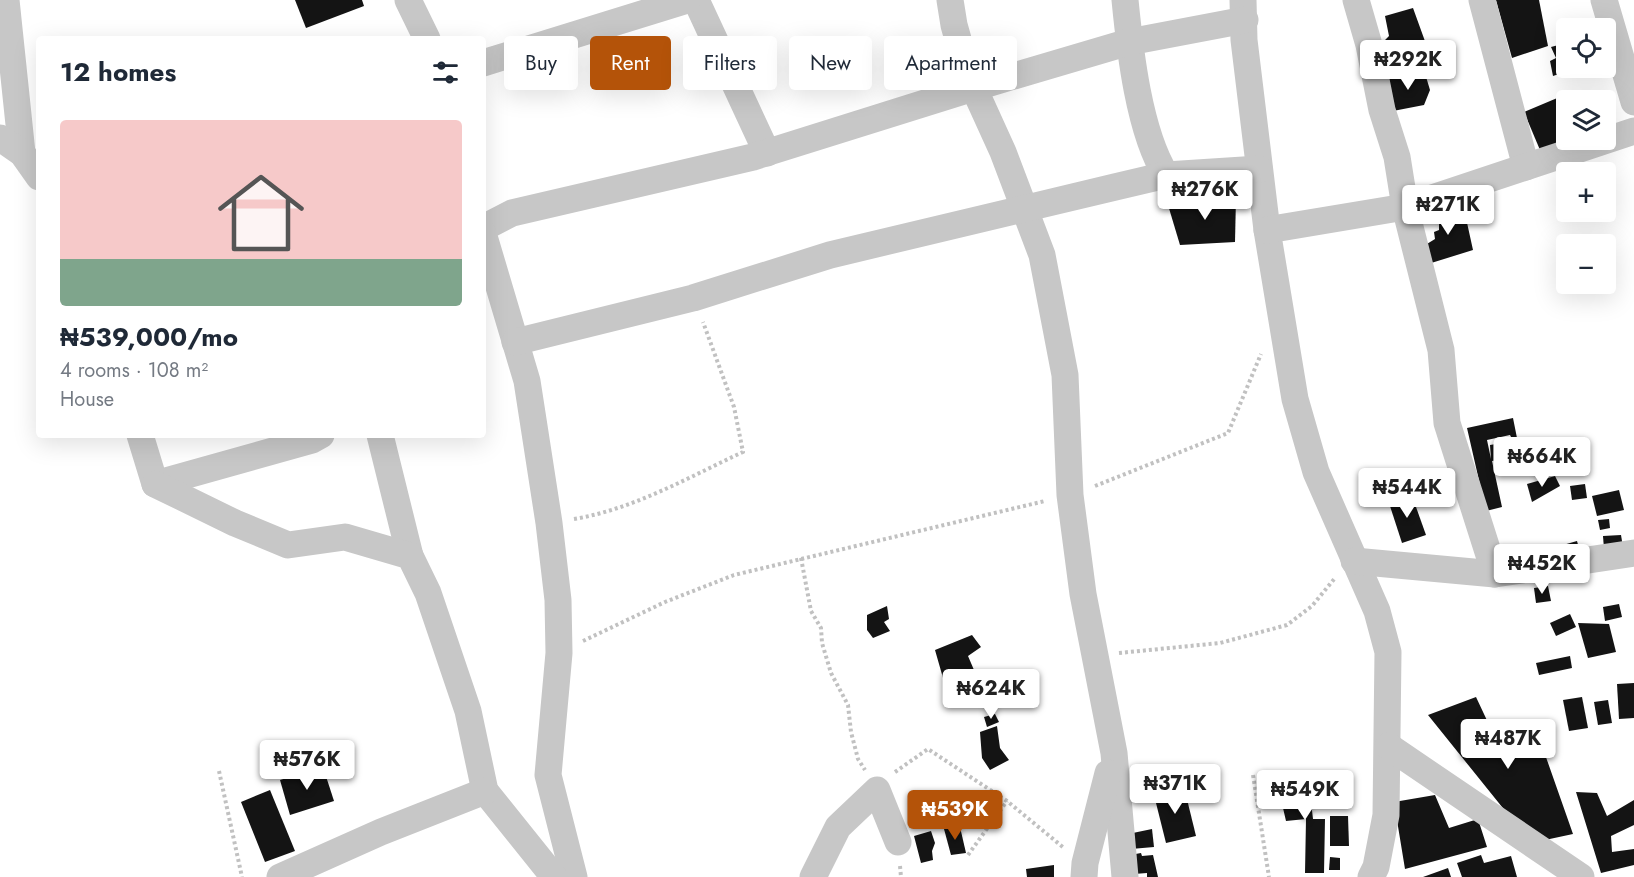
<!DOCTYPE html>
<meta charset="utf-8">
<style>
:root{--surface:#fff;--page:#f6f6f7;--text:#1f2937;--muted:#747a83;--accent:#b45309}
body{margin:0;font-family:Jost,sans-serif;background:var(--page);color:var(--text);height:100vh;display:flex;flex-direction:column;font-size:22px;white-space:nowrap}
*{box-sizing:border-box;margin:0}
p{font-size:20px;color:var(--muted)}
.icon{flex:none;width:33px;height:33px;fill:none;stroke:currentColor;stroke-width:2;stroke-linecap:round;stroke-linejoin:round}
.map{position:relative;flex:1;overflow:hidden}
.details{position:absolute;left:36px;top:36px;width:450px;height:402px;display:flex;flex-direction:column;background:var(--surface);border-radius:6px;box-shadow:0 6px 24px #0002}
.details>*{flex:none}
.hud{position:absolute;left:504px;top:36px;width:570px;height:54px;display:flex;gap:12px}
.tools{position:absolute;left:1556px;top:18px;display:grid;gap:12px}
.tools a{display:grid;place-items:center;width:60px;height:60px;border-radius:6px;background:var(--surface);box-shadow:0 6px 24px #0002;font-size:30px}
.price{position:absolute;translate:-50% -51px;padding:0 14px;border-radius:6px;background:#fff;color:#222;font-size:20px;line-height:39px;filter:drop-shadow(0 2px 3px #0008)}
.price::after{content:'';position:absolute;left:50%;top:36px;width:18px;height:14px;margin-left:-9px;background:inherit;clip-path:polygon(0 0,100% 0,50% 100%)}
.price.on{background:var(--accent);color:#fff}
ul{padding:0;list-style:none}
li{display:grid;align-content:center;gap:12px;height:318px;padding:0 24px}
li span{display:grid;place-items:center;height:186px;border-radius:6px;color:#555}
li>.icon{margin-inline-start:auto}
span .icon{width:108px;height:108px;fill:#fffc;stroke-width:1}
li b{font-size:26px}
h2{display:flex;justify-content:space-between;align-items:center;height:72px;padding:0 24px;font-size:26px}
.chip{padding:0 21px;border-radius:6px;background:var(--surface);box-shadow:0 6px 24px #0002;font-size:21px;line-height:54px}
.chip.on{background:var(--accent);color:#fff}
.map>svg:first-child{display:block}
.building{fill:#141414}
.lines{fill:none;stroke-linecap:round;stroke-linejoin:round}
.path{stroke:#c1c1c1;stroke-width:4;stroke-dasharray:3 3;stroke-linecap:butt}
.street{stroke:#c7c7c7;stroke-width:27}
</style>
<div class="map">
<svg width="1634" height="877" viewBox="0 0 1634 877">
<rect width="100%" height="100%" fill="#fff"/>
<g class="building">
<path d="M295,0h67l2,6 -58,22z"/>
<path d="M1496,0h43l9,46 -36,12z"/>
<path d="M1413,8l13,36 -40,17 -4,-18 7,-7 -4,-20z"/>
<path d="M1566,43v25h11l-24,8 -3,-15 6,-3 -5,-11z"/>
<path d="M1424,70l6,20 -6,15 -31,6 -8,-31z"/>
<path d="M1562,96l4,10v34l-26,10 -16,-38z"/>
<path d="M1236,197l-1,45 -55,3 -12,-40z"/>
<path d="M1464,209l9,41 -45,14 -6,-17 13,-8 -1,-7 5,-2v-8l-13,1 -2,-7z"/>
<path d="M1513,418l5,25 12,-2 2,9 -13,2 -9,-17 -23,5 4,19 -1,-14 12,-2 4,16 -14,2 10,46 -16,4 -19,-83z"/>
<path d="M1555,476l5,10 -28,16 -5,-18z"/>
<path d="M1585,484l2,14 -15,2 -2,-14z"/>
<path d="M1424,489l6,5 -11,8 -8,-9z"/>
<path d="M1619,490l5,20 -27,6 -5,-20z"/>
<path d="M1411,493l15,42 -24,8 -13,-40z"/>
<path d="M1609,519l1,9 -10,2 -2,-10z"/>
<path d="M1621,535l2,12 -19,2 -1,-13z"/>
<path d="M1577,541l3,11 -20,6 -4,-11z"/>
<path d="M1548,586l3,15 -15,2 -2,-15z"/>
<path d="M1619,604l3,13 -17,4 -2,-14z"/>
<path d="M887,606l2,13 -5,3 6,9 -17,7 -6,-8v-15z"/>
<path d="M1570,614l6,13 -20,9 -6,-13z"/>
<path d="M1578,623l31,1 7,28 -28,6z"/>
<path d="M972,635l9,12 -13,9 9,21 -30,15 -12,-42z"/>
<path d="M1570,656l2,12 -33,7 -3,-12z"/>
<path d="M1634,683v35l-15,1 -2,-35z"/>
<path d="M1476,697l23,49 35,-23 39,111 -42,9 -103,-128z"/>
<path d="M1582,697l6,31 -19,3 -6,-31z"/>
<path d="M1608,700l4,23 -14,2 -4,-23z"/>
<path d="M995,714l4,8 -12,5 -3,-10z"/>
<path d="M997,726l3,22 9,12 -19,10 -8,-12 -2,-26z"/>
<path d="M323,767l11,34 -44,14 -10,-35z"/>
<path d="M1308,776l5,43h12l-1,54h-19l1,-54 -20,2 -3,-13 -3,-28z"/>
<path d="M1184,787l12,49 -30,7 -12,-48z"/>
<path d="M270,790l25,61 -30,11 -24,-60z"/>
<path d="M1576,792l21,1 10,23 27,-16v25l-23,11 1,16 22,-3v16l-33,8z"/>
<path d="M1435,795l14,33 29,-9 9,28 -82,22 -11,-67z"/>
<path d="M1330,816h18l1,30h-19z"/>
<path d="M960,827l6,26 -15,2 -7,-26z"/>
<path d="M1152,829l2,18 -23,2 -3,-15z"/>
<path d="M931,831l4,12 -3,8 1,9 -12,3 -7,-27z"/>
<path d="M1141,853l1,3 11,-1 5,22h-11v-4l-13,1 -4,-19z"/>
<path d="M1481,855l3,8 27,-7 6,21h-55l-5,-14z"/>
<path d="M1330,857l10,1v12h-11z"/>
<path d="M1054,865v12h-27l-1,-8z"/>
<path d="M1448,868l3,9h-28z"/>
</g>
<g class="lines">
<g class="path">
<path d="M1095,486l133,-53 33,-79"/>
<path d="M574,519c60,-10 115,-42 169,-67l-9,-45 -31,-85"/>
<path d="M801,558l10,53 10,17 1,15 9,30 17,32 3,27 7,27 7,11"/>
<path d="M583,641l82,-39 69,-27 311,-74"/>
<path d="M1119,653l101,-10 67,-18 25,-19 23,-28"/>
<path d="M219,771l23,106"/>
<path d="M895,772l33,-23 79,52 57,47"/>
<path d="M1253,775l16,102"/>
<path d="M968,855l39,-54"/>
<path d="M900,866l1,11"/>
</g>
<g class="street">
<path d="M6,0l16,153"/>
<path d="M408,0l19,39"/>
<path d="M696,0l71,153"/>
<path d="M950,0l4,25 14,50 35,77 39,103 23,120 5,120 13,99 31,159 11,124"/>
<path d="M1125,0c5,51 14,132 41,175"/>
<path d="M1243,0l1,40 23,190 28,169 21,73 61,139 11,41 -2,163 -10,52 -5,10"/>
<path d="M1356,0l13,45 13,65 15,47 8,50 36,143 6,73 48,151"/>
<path d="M1482,0l44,167"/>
<path d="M1604,0l30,102"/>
<path d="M483,63l204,-63"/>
<path d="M0,138l22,15 17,24"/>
<path d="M483,228l29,-15 241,-56 220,-69 156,-46 116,-22"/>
<path d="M1267,230l138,-23 229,-76"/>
<path d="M483,233l44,148 22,142 9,77 1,53 -11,122 26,102"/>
<path d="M515,342l178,-44 137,-43 285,-68 51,-12 93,-6"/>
<path d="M140,435l15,49 157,-44 9,-5"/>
<path d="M380,435l30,121"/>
<path d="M155,484l80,39 53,22 57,-8 65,19 18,37 40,118 17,80 69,86"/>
<path d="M1354,561l141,13 139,-21"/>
<path d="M1388,746l193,131"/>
<path d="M280,877l101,-45 104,-41"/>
<path d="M813,877l25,-50 39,-37 21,52"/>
<path d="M1084,877l1,-14 23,-90"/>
</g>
</g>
</svg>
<div class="tools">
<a><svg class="icon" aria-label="locate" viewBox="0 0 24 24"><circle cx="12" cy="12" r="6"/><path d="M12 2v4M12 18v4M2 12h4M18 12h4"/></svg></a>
<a><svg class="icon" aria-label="layers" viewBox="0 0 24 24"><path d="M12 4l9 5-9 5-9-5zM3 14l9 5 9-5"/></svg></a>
<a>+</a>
<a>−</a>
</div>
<b class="price" style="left:1408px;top:91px">₦292K</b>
<b class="price" style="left:1205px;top:221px">₦276K</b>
<b class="price" style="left:1448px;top:236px">₦271K</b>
<b class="price" style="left:1542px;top:488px">₦664K</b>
<b class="price" style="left:1407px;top:519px">₦544K</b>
<b class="price" style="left:1542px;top:595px">₦452K</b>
<b class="price" style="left:991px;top:720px">₦624K</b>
<b class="price" style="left:1508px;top:770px">₦487K</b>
<b class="price" style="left:307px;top:791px">₦576K</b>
<b class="price" style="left:1175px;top:815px">₦371K</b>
<b class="price" style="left:1305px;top:821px">₦549K</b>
<b class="price on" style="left:955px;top:841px">₦539K</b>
<div class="hud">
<a class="chip">Buy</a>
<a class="chip on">Rent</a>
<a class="chip">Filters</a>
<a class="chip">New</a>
<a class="chip">Apartment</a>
</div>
<section class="details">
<h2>12 homes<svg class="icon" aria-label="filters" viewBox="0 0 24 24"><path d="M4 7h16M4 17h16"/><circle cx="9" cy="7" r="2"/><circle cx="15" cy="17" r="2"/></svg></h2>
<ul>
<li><span style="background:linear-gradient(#f6c9c9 75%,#7fa58c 0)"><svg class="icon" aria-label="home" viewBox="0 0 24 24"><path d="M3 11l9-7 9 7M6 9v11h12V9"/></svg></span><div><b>₦539,000/mo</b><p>4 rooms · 108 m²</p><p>House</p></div></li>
</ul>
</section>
</div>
